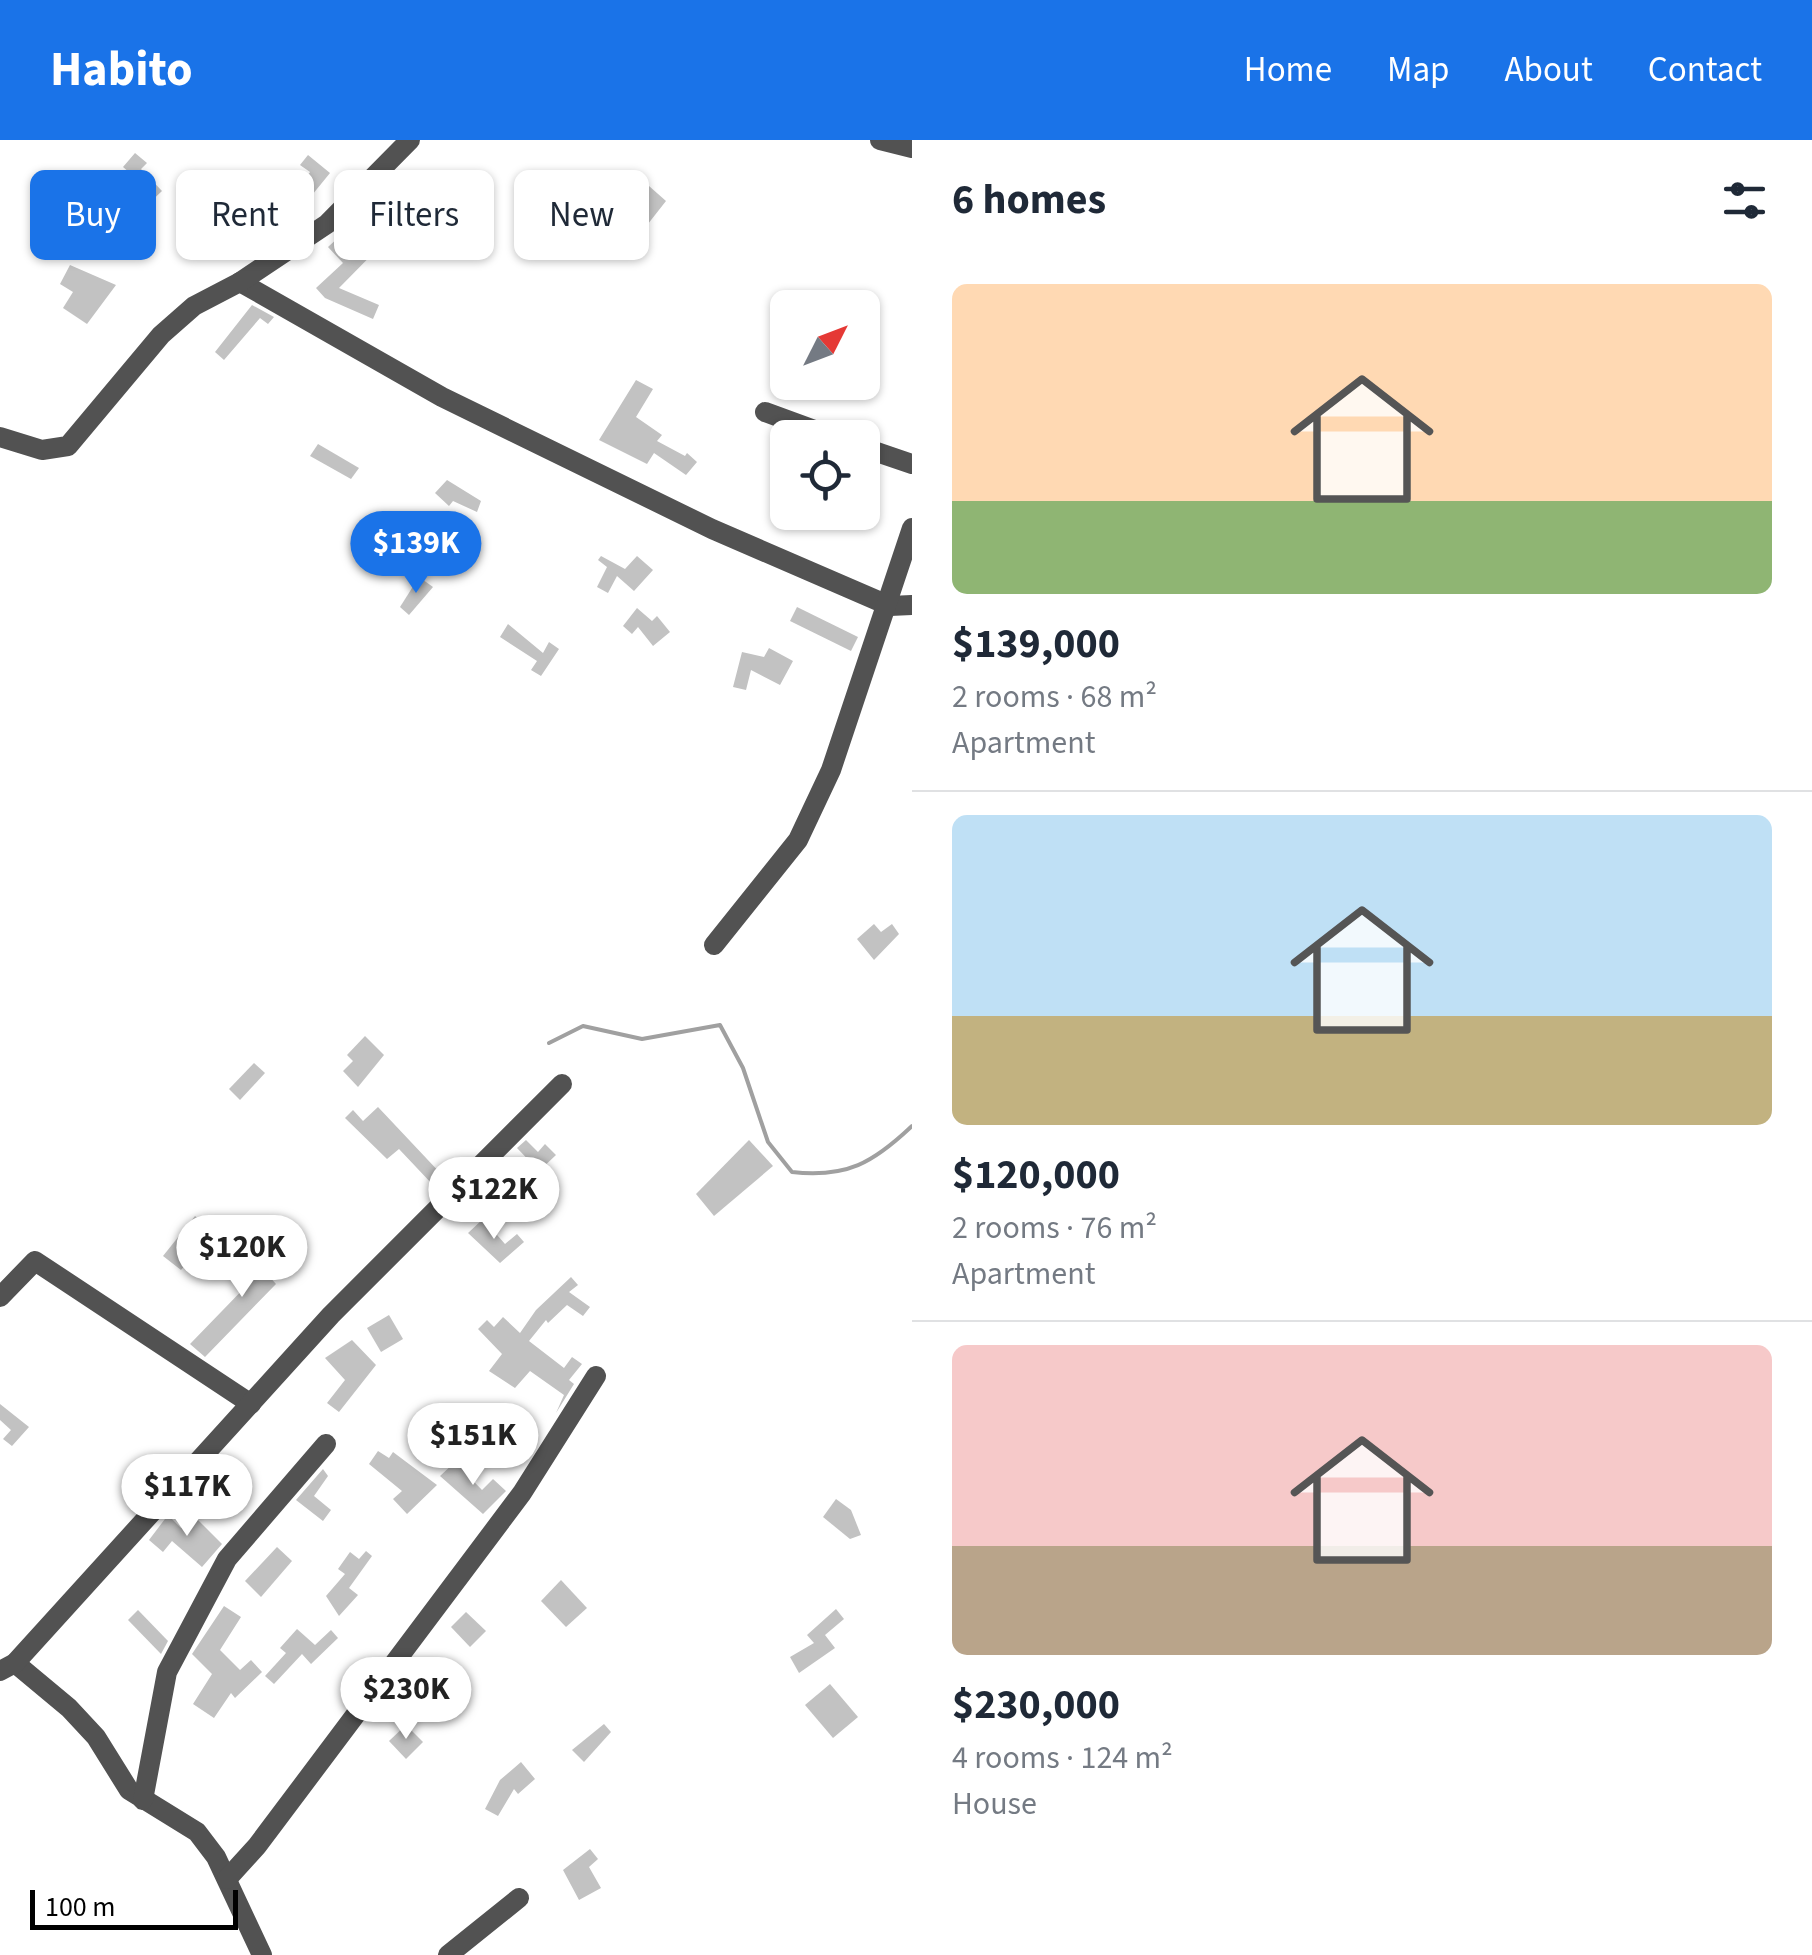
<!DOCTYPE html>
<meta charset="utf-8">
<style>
:root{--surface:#fff;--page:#f6f6f7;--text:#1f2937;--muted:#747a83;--line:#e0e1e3;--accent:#1a73e8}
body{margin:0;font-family:"Source Sans 3",sans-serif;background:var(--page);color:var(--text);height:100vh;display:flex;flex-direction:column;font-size:38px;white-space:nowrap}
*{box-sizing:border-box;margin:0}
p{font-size:32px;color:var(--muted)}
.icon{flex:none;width:55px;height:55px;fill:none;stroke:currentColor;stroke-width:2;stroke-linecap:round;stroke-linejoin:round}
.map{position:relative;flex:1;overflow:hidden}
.sheet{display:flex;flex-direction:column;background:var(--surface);width:900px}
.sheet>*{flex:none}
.hud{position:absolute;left:30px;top:30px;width:730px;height:90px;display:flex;gap:20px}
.needle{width:65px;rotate:48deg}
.tools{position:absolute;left:770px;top:150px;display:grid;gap:20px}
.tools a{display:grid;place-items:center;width:110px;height:110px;border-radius:15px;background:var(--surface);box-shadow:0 2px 8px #0004;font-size:50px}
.scale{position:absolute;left:30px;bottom:25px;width:208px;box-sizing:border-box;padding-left:10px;border:5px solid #000;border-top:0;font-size:28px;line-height:35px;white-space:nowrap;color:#000;-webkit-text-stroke:8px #fff;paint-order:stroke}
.price{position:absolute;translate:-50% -85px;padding:0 22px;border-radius:35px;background:#fff;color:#222;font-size:32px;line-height:65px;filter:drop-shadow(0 2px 5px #0008)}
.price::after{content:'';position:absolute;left:50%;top:60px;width:30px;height:22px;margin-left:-15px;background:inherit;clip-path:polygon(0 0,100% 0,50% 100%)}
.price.current{background:var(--accent);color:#fff}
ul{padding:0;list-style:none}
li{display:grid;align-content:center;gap:20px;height:530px;padding:0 40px}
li+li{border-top:2px solid var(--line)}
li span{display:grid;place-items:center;height:310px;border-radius:15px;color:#555}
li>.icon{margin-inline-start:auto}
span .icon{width:180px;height:180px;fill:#fffc;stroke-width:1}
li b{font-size:42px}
h2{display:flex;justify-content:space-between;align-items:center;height:120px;padding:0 40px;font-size:42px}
.pill{padding:0 35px;border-radius:15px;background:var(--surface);box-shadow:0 2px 8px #0004;font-size:35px;line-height:90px}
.pill.current{background:var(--accent);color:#fff}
header{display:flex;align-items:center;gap:60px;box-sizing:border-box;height:140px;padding:0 50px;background:var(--accent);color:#fff}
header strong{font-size:48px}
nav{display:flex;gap:55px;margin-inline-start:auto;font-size:35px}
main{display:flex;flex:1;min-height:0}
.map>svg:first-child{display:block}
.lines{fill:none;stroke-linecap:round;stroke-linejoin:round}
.stream{stroke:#a0a0a0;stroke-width:4}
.building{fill:#c2c2c2}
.minor{stroke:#525252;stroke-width:20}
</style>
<header>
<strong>Habito</strong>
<nav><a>Home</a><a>Map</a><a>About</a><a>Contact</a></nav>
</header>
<main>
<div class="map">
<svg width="912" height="1815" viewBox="0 0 912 1815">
<rect width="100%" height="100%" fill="#fff"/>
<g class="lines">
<path class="stream" d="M549,903l34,-17 59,13 78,-14 23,43 25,74 24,30c55,6 81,-9 120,-46"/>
</g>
<g class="building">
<path d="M135,13l12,10 -6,6 21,22 -19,18 -11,-11 13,-12 -22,-19z"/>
<path d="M308,15l22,18 -22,27 -12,-8 14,-20 -10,-7z"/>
<path d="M632,31l34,30 -22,28 -31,-26 3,-5 -3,-3z"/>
<path d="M538,45l48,21 -6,12 -47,-22z"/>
<path d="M395,71l10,10 -66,67 40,17 -6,14 -48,-21 -9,-10 27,-25 -15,-16 12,-11 13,15z"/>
<path d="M70,125l46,20 -29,39 -24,-16 10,-16 -13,-8z"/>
<path d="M252,165l22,12 -6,7 -8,-6 -36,42 -9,-8z"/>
<path d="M636,240l17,9 -17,28 26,18 -5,6 28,15 2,-3 10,9 -11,13 -32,-22 -7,11 -48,-24z"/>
<path d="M318,304l41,24 -8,11 -41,-23z"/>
<path d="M447,340l34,21 -4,11 -24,-11 -4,5 -14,-13z"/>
<path d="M601,416l24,13 12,-13 16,14 -19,21 -17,-15 -9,17 -11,-6 10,-20 -9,-7z"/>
<path d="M419,437l14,10 -24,28 -9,-8z"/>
<path d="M797,467l61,30 -7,14 -61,-30z"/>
<path d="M637,468l15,13 5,-5 13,16 -17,14 -15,-19 -6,7 -9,-8z"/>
<path d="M508,484l35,29 6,-11 10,7 -18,27 -10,-6 6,-9 -37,-24z"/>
<path d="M769,508l24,13 -13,24 -29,-15 -5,20 -13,-3 9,-35 22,5z"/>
<path d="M874,784l7,8 11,-8 7,10 -25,26 -17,-21z"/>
<path d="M365,896l19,19 -26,32 -15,-16 10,-10 -6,-6z"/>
<path d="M254,923l11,10 -25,27 -11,-11z"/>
<path d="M378,967l65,69 -10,9 -34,-36 -12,10 -42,-41 8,-8 10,11z"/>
<path d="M526,1000l12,12 7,-8 11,11 -17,16 -22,-23z"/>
<path d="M749,1000l24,26 -59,50 -18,-22z"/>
<path d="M195,1076l14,11 -26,31 5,4 -7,8 -18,-14z"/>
<path d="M483,1079l22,25 12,-10 7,8 -24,21 -32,-30z"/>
<path d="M277,1098l11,10 -21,26 9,10 -71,73 -15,-13 63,-65 -7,-6z"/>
<path d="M571,1137l7,8 -9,7 21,15 -7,9 -16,-11 -19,18 -2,-3 -17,21 35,27 8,-11 10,7 -13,16 5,4 -18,29 8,-18 -34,-24 -15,17 -26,-17 13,-17 -24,-25 9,-9 7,7 9,-10 17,16 16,-23z"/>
<path d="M389,1175l14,24 -22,13 -14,-24z"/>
<path d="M352,1200l24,25 -37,47 -12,-9 18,-23 -20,-22z"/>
<path d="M0,1264l29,23 -17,19 -9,-7 8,-9 -11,-10z"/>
<path d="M378,1311l11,7 4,-6 44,33 -30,29 -14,-15 9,-8 -33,-27z"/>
<path d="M455,1322l27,28 11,-11 13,12 -23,23 -43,-38z"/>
<path d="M323,1329l5,7 -14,20 17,14 -8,11 -27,-21z"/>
<path d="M836,1359l15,11 10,25 -11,4 -27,-22z"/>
<path d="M168,1375l13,13 13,-12 28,28 -20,23 -30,-26 -9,11 -14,-12z"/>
<path d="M277,1407l15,14 -31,36 -16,-16z"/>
<path d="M366,1411l6,5 -23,32 9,7 -19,21 -13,-20 19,-22 -7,-5 12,-17 9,7z"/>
<path d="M561,1440l26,28 -21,19 -25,-26z"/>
<path d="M224,1466l17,11 -21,33 20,20 11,-10 11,12 -27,26 -4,-5 -17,25 -21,-14 19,-30 -20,-20z"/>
<path d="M836,1469l8,10 -19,16 10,13 -36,25 -9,-16 24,-14 -7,-8z"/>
<path d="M138,1470l30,31 -7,13 -33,-34z"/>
<path d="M466,1472l20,19 -16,16 -19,-20z"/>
<path d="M297,1489l18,16 16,-15 7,8 -27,26 -9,-10 -28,30 -9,-8 21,-23 -6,-5z"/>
<path d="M830,1544l28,33 -25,21 -28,-33z"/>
<path d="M604,1584l7,8 -27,30 -12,-12z"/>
<path d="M406,1585l17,17 -17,17 -17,-18z"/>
<path d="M521,1622l14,17 -17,15 -4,-5 -16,27 -13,-7 15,-29z"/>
<path d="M590,1709l8,10 -9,8 12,21 -22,12 -16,-30z"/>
</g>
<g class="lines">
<g class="minor">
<path d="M880,0l32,8"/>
<path d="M240,142l202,115 270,132 178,77 22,-1"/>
<path d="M765,272l71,26"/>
<path d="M0,297l42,13 26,-4 93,-111 33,-29 46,-24 87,-58 83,-84"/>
<path d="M862,307l50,17"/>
<path d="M714,805l84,-105 33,-70 81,-242"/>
<path d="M0,1157l35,-36 216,143"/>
<path d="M15,1523l54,45 27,29 33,53 68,42 19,25 46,98"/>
<path d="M0,1531l15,-8 316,-348 231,-231"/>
<path d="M143,1660l24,-128 60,-113 99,-115"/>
<path d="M227,1739l30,-33 265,-353 74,-117"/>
<path d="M448,1815l71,-57"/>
</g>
</g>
</svg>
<div class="tools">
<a><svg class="needle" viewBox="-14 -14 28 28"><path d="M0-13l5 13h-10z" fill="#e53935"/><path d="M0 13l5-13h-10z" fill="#747a83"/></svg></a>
<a><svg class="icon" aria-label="locate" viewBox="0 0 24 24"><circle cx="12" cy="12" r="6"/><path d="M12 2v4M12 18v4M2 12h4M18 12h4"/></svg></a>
</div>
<div class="scale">100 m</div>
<b class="price current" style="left:416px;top:456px">$139K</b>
<b class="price" style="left:494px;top:1102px">$122K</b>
<b class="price" style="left:242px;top:1160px">$120K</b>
<b class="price" style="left:473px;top:1348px">$151K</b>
<b class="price" style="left:187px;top:1399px">$117K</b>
<b class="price" style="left:406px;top:1602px">$230K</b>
<div class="hud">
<a class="pill current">Buy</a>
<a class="pill">Rent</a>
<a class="pill">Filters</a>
<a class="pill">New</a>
</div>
</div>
<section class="sheet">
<h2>6 homes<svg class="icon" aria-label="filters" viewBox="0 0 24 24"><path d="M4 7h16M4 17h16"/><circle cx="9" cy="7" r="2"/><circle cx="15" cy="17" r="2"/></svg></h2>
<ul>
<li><span style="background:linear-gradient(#ffd9b3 70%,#8fb573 0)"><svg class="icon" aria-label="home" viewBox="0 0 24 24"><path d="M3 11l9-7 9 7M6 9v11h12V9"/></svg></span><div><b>$139,000</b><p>2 rooms · 68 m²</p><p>Apartment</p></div></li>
<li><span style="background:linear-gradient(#bfe0f5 65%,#c2b280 0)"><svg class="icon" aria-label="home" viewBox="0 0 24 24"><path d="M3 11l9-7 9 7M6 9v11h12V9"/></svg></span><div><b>$120,000</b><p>2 rooms · 76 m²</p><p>Apartment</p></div></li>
<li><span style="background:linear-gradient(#f6c9c9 65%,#b9a48a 0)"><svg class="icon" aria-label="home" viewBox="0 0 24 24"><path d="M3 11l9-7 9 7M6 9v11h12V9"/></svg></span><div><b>$230,000</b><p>4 rooms · 124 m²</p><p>House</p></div></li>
</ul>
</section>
</main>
